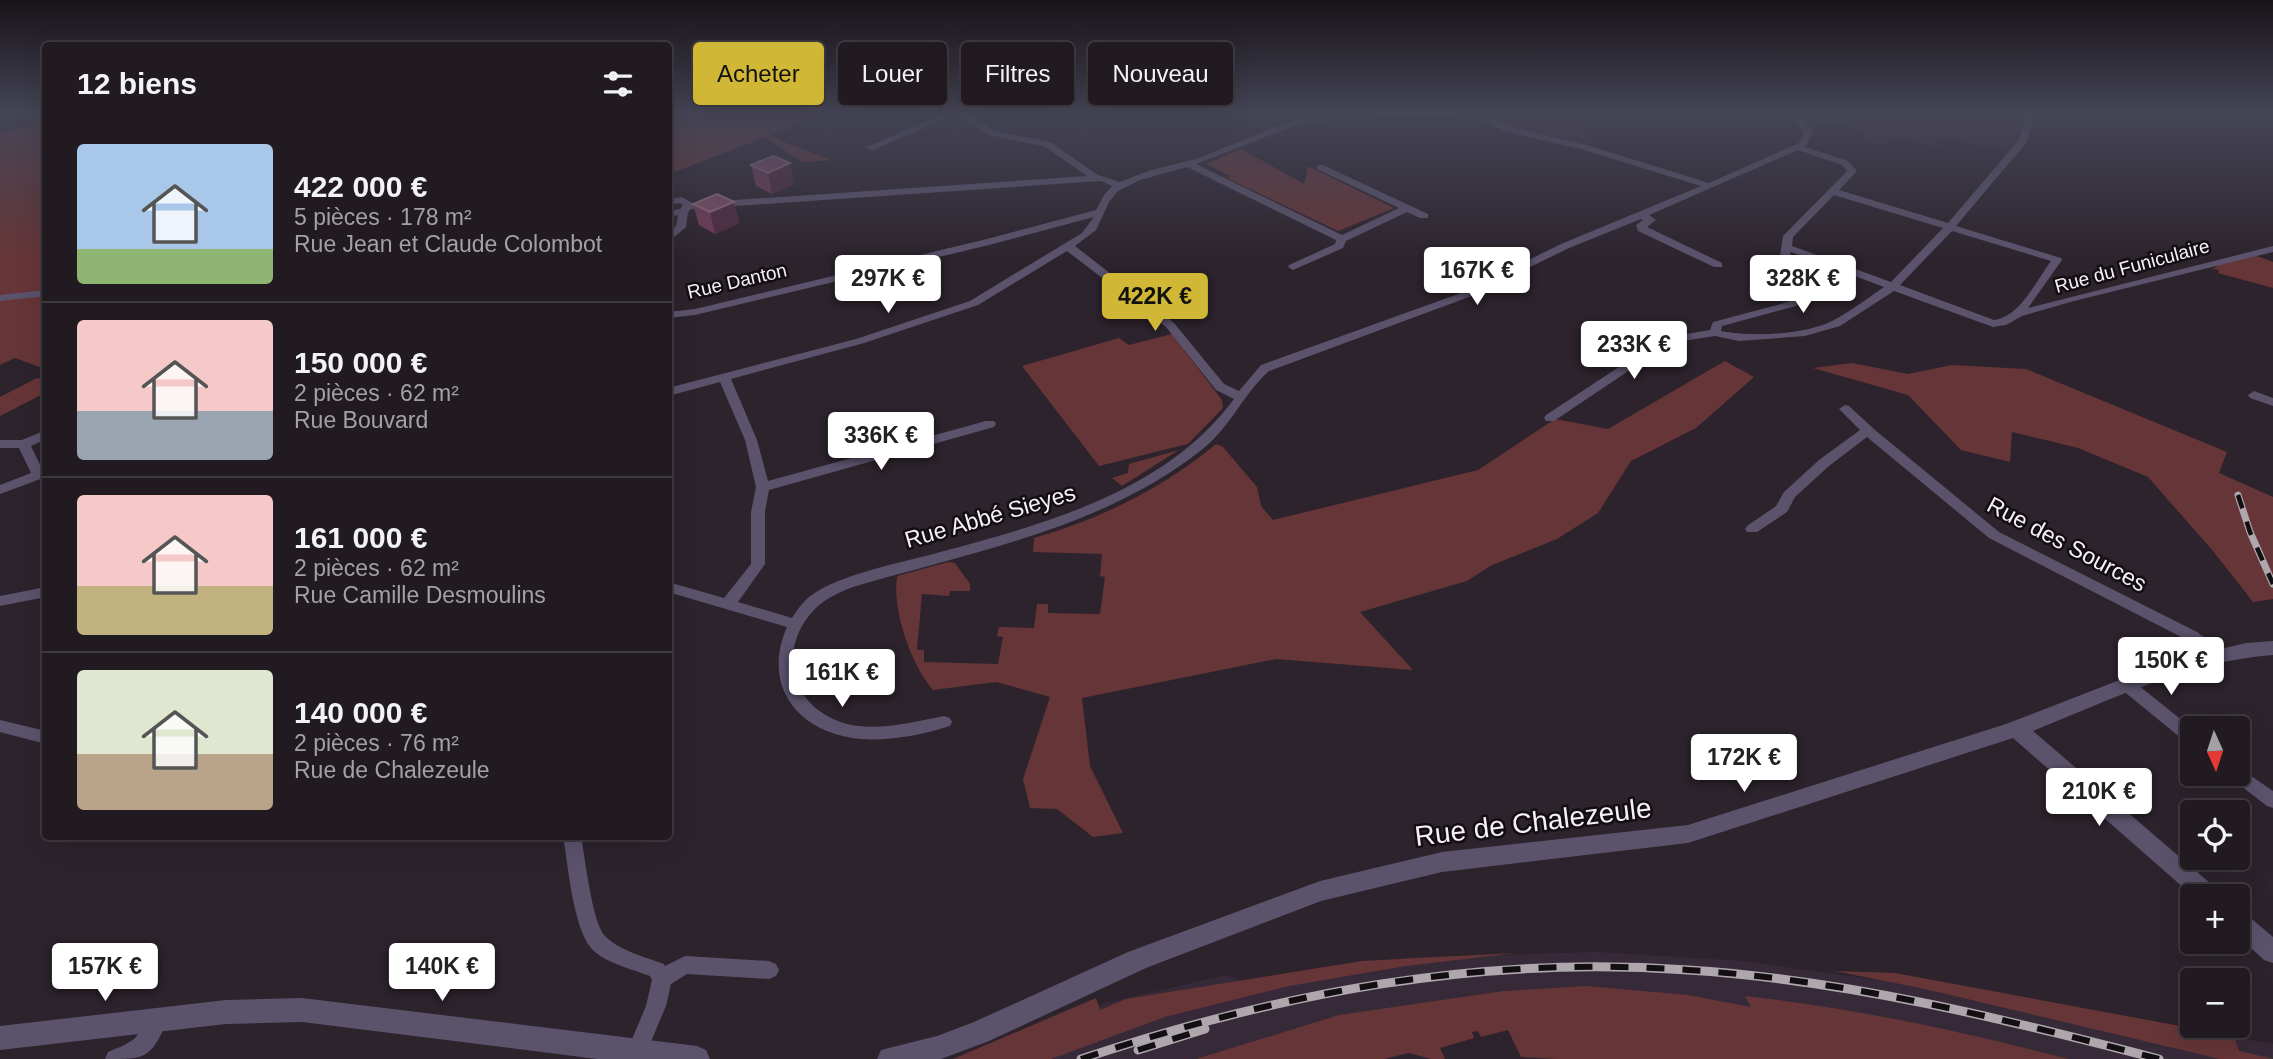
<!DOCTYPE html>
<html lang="fr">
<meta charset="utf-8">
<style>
:root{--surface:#211a21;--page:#29232a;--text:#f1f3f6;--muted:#a2a1a5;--line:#3e383f;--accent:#d1b736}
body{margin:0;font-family:Helvetica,sans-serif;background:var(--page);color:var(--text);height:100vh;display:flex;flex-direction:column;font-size:26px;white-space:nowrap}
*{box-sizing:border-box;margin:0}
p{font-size:23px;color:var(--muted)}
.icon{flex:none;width:38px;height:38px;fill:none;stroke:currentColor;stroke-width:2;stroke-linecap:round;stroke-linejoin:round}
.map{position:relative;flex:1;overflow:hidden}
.details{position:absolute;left:42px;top:42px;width:630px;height:798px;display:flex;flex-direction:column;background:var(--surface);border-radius:7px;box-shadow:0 7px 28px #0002,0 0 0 2px var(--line)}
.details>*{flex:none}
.guide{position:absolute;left:693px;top:42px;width:665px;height:63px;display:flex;gap:14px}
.needle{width:46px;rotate:177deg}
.fabs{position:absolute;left:2180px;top:716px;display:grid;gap:14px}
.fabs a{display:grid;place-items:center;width:70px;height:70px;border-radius:7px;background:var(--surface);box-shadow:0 7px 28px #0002,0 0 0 2px var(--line);font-size:35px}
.price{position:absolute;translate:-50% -60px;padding:0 16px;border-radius:7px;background:#fff;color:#222;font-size:23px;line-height:46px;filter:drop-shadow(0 2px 4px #0008)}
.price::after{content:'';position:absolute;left:50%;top:42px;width:21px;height:16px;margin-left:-10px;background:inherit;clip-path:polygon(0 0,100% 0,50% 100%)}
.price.on{background:var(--accent);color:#111}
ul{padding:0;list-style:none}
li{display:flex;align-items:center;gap:21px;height:175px;padding:0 35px}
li+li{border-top:2px solid var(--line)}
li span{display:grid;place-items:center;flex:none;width:196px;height:140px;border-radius:7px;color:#555}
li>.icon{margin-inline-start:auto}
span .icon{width:84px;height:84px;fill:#fffc;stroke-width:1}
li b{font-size:30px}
h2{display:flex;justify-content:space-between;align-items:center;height:84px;padding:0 35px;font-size:30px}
.tag{padding:0 24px;border-radius:7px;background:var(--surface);box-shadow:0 7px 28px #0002,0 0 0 2px var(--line);font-size:24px;line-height:63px}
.tag.on{background:var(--accent);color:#111}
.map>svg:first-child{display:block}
.built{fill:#372a38}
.green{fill:#663537}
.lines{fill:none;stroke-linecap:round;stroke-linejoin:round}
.minor{fill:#5b536c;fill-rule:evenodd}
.tertiary{fill:#5b536c;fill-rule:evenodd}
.rail-far1-casing{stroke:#aea7ae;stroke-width:7}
.rail-casing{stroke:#aea7ae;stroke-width:9}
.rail-far1{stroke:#120e12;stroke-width:4.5;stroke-dasharray:14;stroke-linecap:butt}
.rail{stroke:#120e12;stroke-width:6;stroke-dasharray:18;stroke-linecap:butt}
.wall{fill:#713b55}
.shaded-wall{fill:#4f293d}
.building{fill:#7f4e67;stroke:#92687d;stroke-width:2}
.labels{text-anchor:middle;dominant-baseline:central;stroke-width:5;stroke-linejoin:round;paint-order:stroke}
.far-street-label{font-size:19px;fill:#f7f1f7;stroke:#120e12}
.street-label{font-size:23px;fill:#f7f1f7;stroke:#120e12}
.near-street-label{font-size:28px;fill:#f7f1f7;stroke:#120e12}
</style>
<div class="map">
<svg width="2273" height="1059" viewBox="0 0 2273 1059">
<rect width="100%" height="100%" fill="#2c232c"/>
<g class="built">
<path d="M1484,112l104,1 3,27 -3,5 -78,-18z"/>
<path d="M1799,112h223l1,8 -3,14 -11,16 -68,-12 -3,10 -37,-9 -19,5 -16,-2 -14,-19h-45z"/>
<path d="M1596,952l147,9 328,46 202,37v15h-281l-653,-44 -143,44h-235l145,-56 120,-28 16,6 115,-18 61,-6z"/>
</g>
<g class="green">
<path d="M669,112h156l-56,24 62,24 -29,2 -37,-25 -96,37z"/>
<path d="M45,119v250l-30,-11 -15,7v-231z"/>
<path d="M1241,149l63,35 4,-18 86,42 -56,23 -111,-53 3,-2 -24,-12z"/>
<path d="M2257,256l16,6v26l-55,-15 1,-3 -6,-1 7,-5z"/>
<path d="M1172,334l50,66 1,8 -35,36 -89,22 -77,-100 97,-28 10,7z"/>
<path d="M1725,361l29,16 -58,51 -65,33 -33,52 -41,26 -65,26 -25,16 -107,31 53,58 -137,-11 -194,39 8,68 33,67 -30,4 -36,-28 -27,-1 -7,-29 27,-82 -54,-15 -63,8c-22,-25 -41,-80 -36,-114l51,-14 7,1 15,21v7h-20l-1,5 -27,-2 -5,56h7v12l74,2 5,-27 -6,-1 2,-9 35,1 3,-24h11v9l52,1 5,-37 -5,-1 2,-22 -69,-2 1,-14c67,-19 129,-50 182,-94l7,3 34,40 4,19 12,14 205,-50 77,-51 53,10z"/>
<path d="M1852,363l56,11 44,-9 74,4 201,83 -8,21 54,24v102l-20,3 -40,-51 -65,-74 -70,-29 -66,-16 -2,30 -49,-12 -53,-55 -95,-27z"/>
<path d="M37,378l8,2v13l-45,23v-19z"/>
<path d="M1179,450l-57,36 -10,-8 16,-5 1,-9z"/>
<path d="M1515,953l-109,13 -117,20 -124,31 -114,42h-98l143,-61 4,12 26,-11 236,-38z"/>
<path d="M1835,971l60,2 339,63 5,15 34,8h-53l-295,-70z"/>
<path d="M1586,986l102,9 63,12 -6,-11c110,12 216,35 323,63h-511l-36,-2 -13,-27 -27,7 -3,-6 -6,1 2,6 -34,10 5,11h-14l-22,-6 -25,6h-188l143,-44 165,-24z"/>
</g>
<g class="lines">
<g class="minor">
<path d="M946,112h19l30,19 55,11 48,33 22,7 31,-12 45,-11 104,-42 14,1 15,-6h12l-23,11 -14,-1 -108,42 146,71 57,-27 -82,-39v-4h6l105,49v4h-8l-13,-6 -61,29 -3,7 -50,22 -5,-3 1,-2 46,-21 1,-4 -149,-73 -47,13 -22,11 -9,11 -13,28 -21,16 99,77 50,61 15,7 22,-26 200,-72 100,-49 140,-58 -120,-37 -77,-18 -35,-19h11l30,15 77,18 122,38 90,-40 5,-10 -15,-21h9l15,21 -8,14 43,14 9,10 -18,19 109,33 69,-81 7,-17 -1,-13h8l1,13 -6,18 -70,83 105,32 1,2 -34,48 245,-62v6l-199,49 -52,15 -16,9 -13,2 -99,-36 -54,35 -35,10 -66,5 -24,-5 -45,7 -116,78h-8l-2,-3 2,-3 117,-77 47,-8 3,-8 75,-20 7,-5 2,-9 -17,-32 3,-20 64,-65 -5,-6 -44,-15 -149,65 7,5 -9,7 75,36v4h-8l-76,-36 -2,-6 7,-5 -2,-1 -72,29 -100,49 -200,74c-25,22 -38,55 -65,77 -101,81 -230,103 -351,139 -13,5 -27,11 -37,21 -38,37 -28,94 22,113 33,13 73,1 106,-5l6,2 2,4 -2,4c-28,9 -61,15 -90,13 -62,-6 -99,-53 -73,-112l-119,-35v-10l56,16 27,-34v-52l5,-25 -11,-47 -25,-58 -52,14v-8l188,-49 114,-38 112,-68 12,-16 -105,28 -294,70 -27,3v-6l27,-3 292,-70 109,-29 8,-15 8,-9 -11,-5 -410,28 -3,3 -2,15 -18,15v-9l8,-7 2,-11 -10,2v-6l12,-2 3,-4 -3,-2 -12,2v-6l14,-2 10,6 395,-27 -43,-30 -55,-11 -33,-21 -83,36 -8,-2zM1834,195l109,33 -52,54 -99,-36 1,-9zM1952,231l99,30c-15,20 -31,56 -57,59l-94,-35zM1067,251l99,76 50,63 18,9c-67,91 -185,124 -290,152 -38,11 -104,22 -135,46 -7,6 -12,13 -17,21l-54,-16 27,-38v-52l4,-22 225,-63 2,-3 -2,-3h-8l-218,60 -11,-41 -26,-61 133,-36 114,-38zM1791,252l93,35c-16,11 -33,24 -50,33 -27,15 -84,17 -113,11l1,-5 74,-20 10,-8 1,-10 -17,-32z"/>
<path d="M1372,112h93l-4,3h-85z"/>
<path d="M46,290v6l-46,5v-6z"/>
<path d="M2254,391l19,7v8l-23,-8 -2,-3z"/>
<path d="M1845,405l4,1 26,24 124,102 198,100 28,20 2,4 -2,4h-12l-26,-20 -198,-102 -122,-101 -38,29 -34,31 -8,15 -30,20h-10l-2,-3 2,-3 29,-20 8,-14 35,-32 41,-30 -21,-21z"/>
<path d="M46,430v9l-15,7 11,23h4v8l-46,17v-9l31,-12 -12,-25h-19v-8h22z"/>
<path d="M46,587v10l-46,9v-10z"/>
<path d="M2127,679l6,2 60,48v15l-6,-1 -66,-54 -2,-4 2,-4z"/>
<path d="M0,720l46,11v13l-46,-12z"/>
<path d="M2238,767l35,24v17l-6,-2 -35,-27 -2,-5h8z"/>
<path d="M563,836h18c4,21 11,87 24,100 15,15 40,21 59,28l1,2 20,-10 84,5 7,3 3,6 -3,6 -7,3 -82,-5 -16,10 -5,22 -22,52h-14l-3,-7 19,-45 6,-26 -2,-4c-18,-7 -46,-13 -59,-28 -18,-21 -23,-84 -28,-112z"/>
<path d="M158,1010l7,3 3,7c-18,39 -21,39 -63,39l3,-7c9,-4 19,-7 27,-14 9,-9 11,-23 23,-28z"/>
</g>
<g class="tertiary">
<path d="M2273,641v14c-84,6 -163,45 -240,76l184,158 4,7h-28l-180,-158 -325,105 -246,29 -121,29 -175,67 -157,73 -48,18h-64l4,-9 56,-14 37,-14 154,-70 192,-71 122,-29 246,-27 318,-101 124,-48 65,-21 51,-12z"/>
<path d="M2238,910l8,4 27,23v26l-9,-3 -26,-24z"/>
<path d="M302,998l395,48 9,4 4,9h-113l-295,-37 -76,2 -226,26v-24l226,-26z"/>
</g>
<defs>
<path id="rail-far1" d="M2238,495l12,37 23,52"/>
<g id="rail">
<path d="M1138,1050l67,-21"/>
<path d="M1081,1059c199,-66 396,-104 607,-89 160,10 316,49 471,89"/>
</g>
</defs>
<use href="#rail-far1" class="rail-far1-casing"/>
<use href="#rail" class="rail-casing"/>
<use href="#rail-far1" class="rail-far1"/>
<use href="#rail" class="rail"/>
</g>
<g class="wall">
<path d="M751,165l43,19 -22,10 -16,-8z"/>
<path d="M734,202l5,21 -24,11 -16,-9 -6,-21z"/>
</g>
<g class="shaded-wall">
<path d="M790,163l4,21 -22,10 -4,-21z"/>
<path d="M734,202l5,21 -24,11 -5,-22z"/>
</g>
<g class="building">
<path d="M773,156l17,7 -22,10 -17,-8z"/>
<path d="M717,194l17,8 -24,10 -17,-8z"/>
</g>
<linearGradient id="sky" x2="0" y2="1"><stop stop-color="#181318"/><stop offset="0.43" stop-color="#454556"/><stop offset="1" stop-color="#454556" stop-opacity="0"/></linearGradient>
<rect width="2273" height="261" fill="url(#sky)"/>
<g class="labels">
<g class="far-street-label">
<text transform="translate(2132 266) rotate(-15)">Rue du Funiculaire</text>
<text transform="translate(737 281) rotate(-13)">Rue Danton</text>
</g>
<g class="street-label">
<text transform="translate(990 516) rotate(-16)">Rue Abbé Sieyes</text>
<text transform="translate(2067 544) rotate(28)">Rue des Sources</text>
</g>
<g class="near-street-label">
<text transform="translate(1533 822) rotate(-7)">Rue de Chalezeule</text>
</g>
</g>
</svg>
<div class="fabs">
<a><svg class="needle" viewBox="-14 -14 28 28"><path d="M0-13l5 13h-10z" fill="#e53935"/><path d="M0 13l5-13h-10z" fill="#a2a1a5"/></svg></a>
<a><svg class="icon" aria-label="locate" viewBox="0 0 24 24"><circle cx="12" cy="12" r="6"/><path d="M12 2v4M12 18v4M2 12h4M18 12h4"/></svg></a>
<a>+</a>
<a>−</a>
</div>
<b class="price" style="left:1477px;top:307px">167K €</b>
<b class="price" style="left:888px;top:315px">297K €</b>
<b class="price" style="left:1803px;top:315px">328K €</b>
<b class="price on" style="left:1155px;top:333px">422K €</b>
<b class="price" style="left:1634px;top:381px">233K €</b>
<b class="price" style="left:881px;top:472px">336K €</b>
<b class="price" style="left:2171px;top:697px">150K €</b>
<b class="price" style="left:842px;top:709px">161K €</b>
<b class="price" style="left:1744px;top:794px">172K €</b>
<b class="price" style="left:2099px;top:828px">210K €</b>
<b class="price" style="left:105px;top:1003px">157K €</b>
<b class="price" style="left:442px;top:1003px">140K €</b>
<div class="guide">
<a class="tag on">Acheter</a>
<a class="tag">Louer</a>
<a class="tag">Filtres</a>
<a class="tag">Nouveau</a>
</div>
<section class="details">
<h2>12 biens<svg class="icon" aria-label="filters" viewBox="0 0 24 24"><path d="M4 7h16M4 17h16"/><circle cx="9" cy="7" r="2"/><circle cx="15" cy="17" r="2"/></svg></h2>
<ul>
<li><span style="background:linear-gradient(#a9c7e8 75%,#8fb573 0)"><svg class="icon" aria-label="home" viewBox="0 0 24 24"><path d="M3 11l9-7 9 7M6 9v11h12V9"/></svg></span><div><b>422 000 €</b><p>5 pièces · 178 m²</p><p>Rue Jean et Claude Colombot</p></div></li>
<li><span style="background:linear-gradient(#f6c9c9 65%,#9aa5b1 0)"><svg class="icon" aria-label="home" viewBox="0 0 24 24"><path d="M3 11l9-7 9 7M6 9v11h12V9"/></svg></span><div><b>150 000 €</b><p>2 pièces · 62 m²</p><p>Rue Bouvard</p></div></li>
<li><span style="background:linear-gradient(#f6c9c9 65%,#c2b280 0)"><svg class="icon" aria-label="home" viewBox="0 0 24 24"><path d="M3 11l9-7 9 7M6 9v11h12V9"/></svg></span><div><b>161 000 €</b><p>2 pièces · 62 m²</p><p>Rue Camille Desmoulins</p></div></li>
<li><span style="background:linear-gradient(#dfe7d0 60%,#b9a48a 0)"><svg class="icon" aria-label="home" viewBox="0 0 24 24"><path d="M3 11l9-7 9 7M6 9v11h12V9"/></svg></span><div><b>140 000 €</b><p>2 pièces · 76 m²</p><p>Rue de Chalezeule</p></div></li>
</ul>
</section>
</div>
